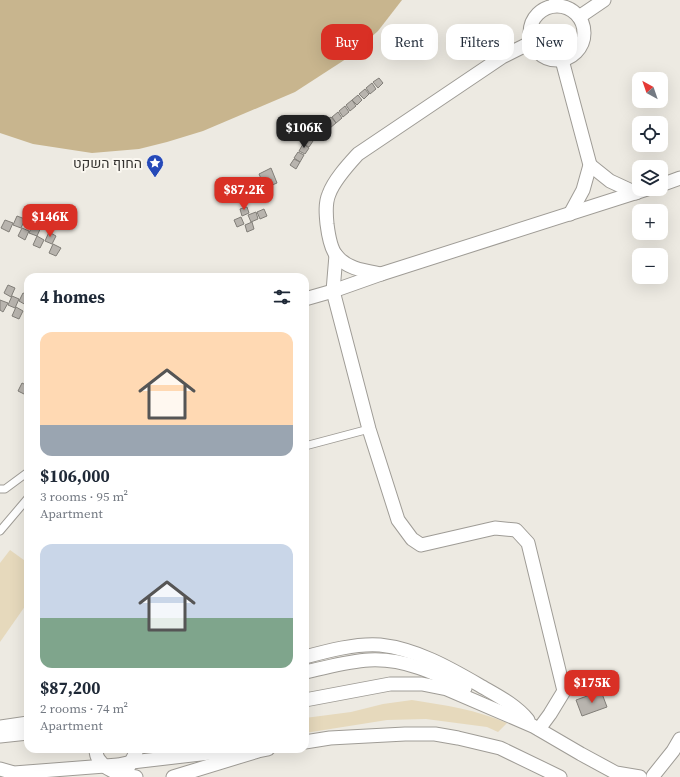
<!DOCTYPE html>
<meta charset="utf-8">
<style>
:root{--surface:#fff;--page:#f2f2f3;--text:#1f2937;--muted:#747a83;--accent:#d93025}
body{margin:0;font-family:"Source Serif 4",Heebo,serif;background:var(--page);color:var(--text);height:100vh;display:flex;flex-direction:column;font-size:15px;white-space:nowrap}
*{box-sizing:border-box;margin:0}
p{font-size:13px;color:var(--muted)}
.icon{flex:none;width:22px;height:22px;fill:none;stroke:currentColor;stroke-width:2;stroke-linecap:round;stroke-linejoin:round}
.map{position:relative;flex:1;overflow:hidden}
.drawer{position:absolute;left:24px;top:273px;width:285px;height:480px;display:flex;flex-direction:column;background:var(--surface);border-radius:12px;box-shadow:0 4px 16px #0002}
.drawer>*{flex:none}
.banner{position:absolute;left:321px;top:24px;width:299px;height:36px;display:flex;gap:8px}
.needle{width:26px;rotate:320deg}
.controls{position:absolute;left:632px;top:72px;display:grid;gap:8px}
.controls a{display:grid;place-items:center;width:36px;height:36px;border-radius:8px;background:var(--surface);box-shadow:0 4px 16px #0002;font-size:20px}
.price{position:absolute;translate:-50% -34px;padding:0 9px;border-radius:8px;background:var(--accent);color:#fff;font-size:13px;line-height:26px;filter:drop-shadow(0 1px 2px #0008)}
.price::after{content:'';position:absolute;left:50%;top:24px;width:12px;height:9px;margin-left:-6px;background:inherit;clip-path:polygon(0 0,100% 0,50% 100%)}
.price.on{background:#222;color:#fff}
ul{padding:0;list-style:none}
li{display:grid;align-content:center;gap:8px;height:212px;padding:0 16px}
li span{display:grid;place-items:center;height:124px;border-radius:12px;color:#555}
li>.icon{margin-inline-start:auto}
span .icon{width:72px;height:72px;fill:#fffc;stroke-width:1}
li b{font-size:17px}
h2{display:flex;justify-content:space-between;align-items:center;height:48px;padding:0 16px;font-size:17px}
.pill{padding:0 14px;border-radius:12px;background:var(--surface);box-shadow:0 4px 16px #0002;font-size:14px;line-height:36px}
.pill.on{background:var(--accent);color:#fff}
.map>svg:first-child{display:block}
.green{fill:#e6d9bc}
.water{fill:#c8b58e}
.building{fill:#b8b4ae;stroke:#817e78}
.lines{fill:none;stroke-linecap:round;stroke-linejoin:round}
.lane-casing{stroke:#9f9c96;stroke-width:9}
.street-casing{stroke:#9f9c96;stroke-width:15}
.lane{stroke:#fff;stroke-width:7}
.street{stroke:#fff;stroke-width:13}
.labels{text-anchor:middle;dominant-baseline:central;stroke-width:4;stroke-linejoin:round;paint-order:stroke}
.poi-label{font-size:14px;fill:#353330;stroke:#faf7f0;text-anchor:end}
</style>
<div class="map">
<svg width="680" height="777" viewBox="0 0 680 777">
<rect width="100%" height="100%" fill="#edeae2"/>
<g class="green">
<path d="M10,550l18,13v39l-28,40v-79z"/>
<path d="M412,700c33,5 65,10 95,23l-9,9 -11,-5 -61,-8 -39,1 -82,13v-15l46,-6 32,-8z"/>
</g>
<path class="water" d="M0,0h402l-24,31 -29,26 -54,35 -92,39 -36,11 -28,7 -47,4 -59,-9 -33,-11z"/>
<g class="building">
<path d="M379,78l4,5 -5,5 -5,-6z"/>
<path d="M372,83l4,6 -6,5 -4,-6z"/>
<path d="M365,89l4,5 -5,5 -5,-5z"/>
<path d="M358,95l4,5 -5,5 -5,-5z"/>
<path d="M352,100l4,6 -6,5 -4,-6z"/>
<path d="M345,106l4,6 -6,5 -4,-6z"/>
<path d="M338,112l4,6 -6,5 -4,-6z"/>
<path d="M331,117l5,6 -6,5 -5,-6z"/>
<path d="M325,123l4,5 -5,5 -5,-5z"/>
<path d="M307,137l6,4 -4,6 -6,-3z"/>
<path d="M303,144l6,4 -4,6 -6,-3z"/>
<path d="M298,152l6,3 -4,7 -6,-4z"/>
<path d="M294,159l6,3 -4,7 -6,-4z"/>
<path d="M271,168l6,15 -12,5 -6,-14z"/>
<path d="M247,207l2,6 -7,3 -2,-7z"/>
<path d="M264,209l3,7 -7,3 -3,-7z"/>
<path d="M256,212l2,7 -7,3 -3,-7z"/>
<path d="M17,216l8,3 -4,9 -8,-3z"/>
<path d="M241,217l3,7 -7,3 -3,-7z"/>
<path d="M5,220l8,3 -4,9 -8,-4z"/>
<path d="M252,222l2,7 -7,3 -2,-7z"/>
<path d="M33,224l8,3 -4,9 -8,-3z"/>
<path d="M22,228l7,3 -4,9 -7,-4z"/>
<path d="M49,232l7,4 -4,8 -7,-3z"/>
<path d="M37,236l7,4 -4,8 -7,-3z"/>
<path d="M53,244l8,4 -5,8 -7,-3z"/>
<path d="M8,285l7,3 -4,9 -7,-4z"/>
<path d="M23,293l5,2v5l-2,5 -7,-4z"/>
<path d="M12,296l7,3 -4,9 -7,-3z"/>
<path d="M0,300l8,3 -5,9 -3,-2z"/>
<path d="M16,307l7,4 -4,8 -7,-3z"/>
<path d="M22,383l6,3v10l-10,-5z"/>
<path d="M601,691l6,16 -25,9 -6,-16z"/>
</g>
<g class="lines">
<defs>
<g id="lane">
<path d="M551,6l2,-6"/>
<path d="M305,446l64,-17"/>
<path d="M0,489h5l23,-17"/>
<path d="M0,531l28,-33"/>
</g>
<g id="street">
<circle cx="557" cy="33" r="27"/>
<path d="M579,17l25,-17"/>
<path d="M562,60l28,105 -7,25 -13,24"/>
<path d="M590,165l20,16 26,12"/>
<path d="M661,185l19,-7"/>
<path d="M336,255l-3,36 36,138 29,91 14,19 9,6 74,-17 21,2 12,13 36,148 -14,23 -11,15"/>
<path d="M381,274c-15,-3 -34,-5 -44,-18 -6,-6 -9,-24 -10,-32 -1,-10 -2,-21 2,-30 5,-14 19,-29 29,-40l144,-97 30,-15"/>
<path d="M305,299l28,-8 48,-17 266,-85"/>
<path d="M305,657c22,-6 52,-14 75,-12 36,4 68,22 99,40 17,10 36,19 49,35"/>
<path d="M305,672c20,-4 43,-11 64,-12 35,-2 66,13 96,28"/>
<path d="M305,700l85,-16h32l25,5 86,37 48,28 35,19 24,4"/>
<path d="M0,727l28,-4"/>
<path d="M0,736l28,-3"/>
<path d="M305,742l25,-4 75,-4h30l23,4 42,10 60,29"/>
<path d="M96,749c0,4 1,9 4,12 7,11 24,14 36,16"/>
<path d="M128,768l8,-16v-3"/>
<path d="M0,769l14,4 104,-8 14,-3 112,-13"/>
<path d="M653,776l20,-25 7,-12"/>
<path d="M173,777l85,-26 10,-2"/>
</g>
</defs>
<use href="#lane" class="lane-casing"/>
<use href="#street" class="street-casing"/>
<use href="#lane" class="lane"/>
<use href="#street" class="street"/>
</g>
<defs>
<symbol id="sight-pin" viewBox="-11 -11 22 30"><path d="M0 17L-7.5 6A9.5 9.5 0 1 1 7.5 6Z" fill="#2549b8" stroke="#faf7f0"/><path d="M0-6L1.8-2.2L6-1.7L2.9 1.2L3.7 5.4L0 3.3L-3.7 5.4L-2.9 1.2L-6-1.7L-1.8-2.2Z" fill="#fff"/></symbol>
</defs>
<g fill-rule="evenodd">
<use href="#sight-pin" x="145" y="153" width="20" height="27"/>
</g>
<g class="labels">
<g class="poi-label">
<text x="142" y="163">החוף השקט</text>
</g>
</g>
</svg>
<div class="controls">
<a><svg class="needle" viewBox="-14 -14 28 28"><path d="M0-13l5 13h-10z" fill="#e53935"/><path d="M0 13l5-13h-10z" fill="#747a83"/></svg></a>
<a><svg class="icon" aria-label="locate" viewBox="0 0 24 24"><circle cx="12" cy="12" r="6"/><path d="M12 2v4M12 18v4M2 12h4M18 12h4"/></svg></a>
<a><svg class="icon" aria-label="layers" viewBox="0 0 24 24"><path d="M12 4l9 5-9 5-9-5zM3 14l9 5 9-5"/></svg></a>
<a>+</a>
<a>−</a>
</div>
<b class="price on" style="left:304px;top:149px">$106K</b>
<b class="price" style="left:244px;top:211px">$87.2K</b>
<b class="price" style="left:50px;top:238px">$146K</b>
<b class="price" style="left:592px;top:704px">$175K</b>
<div class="banner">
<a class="pill on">Buy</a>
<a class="pill">Rent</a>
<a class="pill">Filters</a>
<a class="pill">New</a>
</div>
<section class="drawer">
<h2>4 homes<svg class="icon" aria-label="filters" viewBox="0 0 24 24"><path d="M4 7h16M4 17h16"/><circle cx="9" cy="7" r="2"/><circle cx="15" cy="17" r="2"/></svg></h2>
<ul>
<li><span style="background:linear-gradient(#ffd9b3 75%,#9aa5b1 0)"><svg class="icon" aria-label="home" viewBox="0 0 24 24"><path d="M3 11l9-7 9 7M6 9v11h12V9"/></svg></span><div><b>$106,000</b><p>3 rooms · 95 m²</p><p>Apartment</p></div></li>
<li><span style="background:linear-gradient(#c9d6e8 60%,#7fa58c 0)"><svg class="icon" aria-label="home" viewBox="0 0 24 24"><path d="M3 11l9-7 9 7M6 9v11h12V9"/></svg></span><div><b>$87,200</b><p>2 rooms · 74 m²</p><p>Apartment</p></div></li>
</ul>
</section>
</div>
